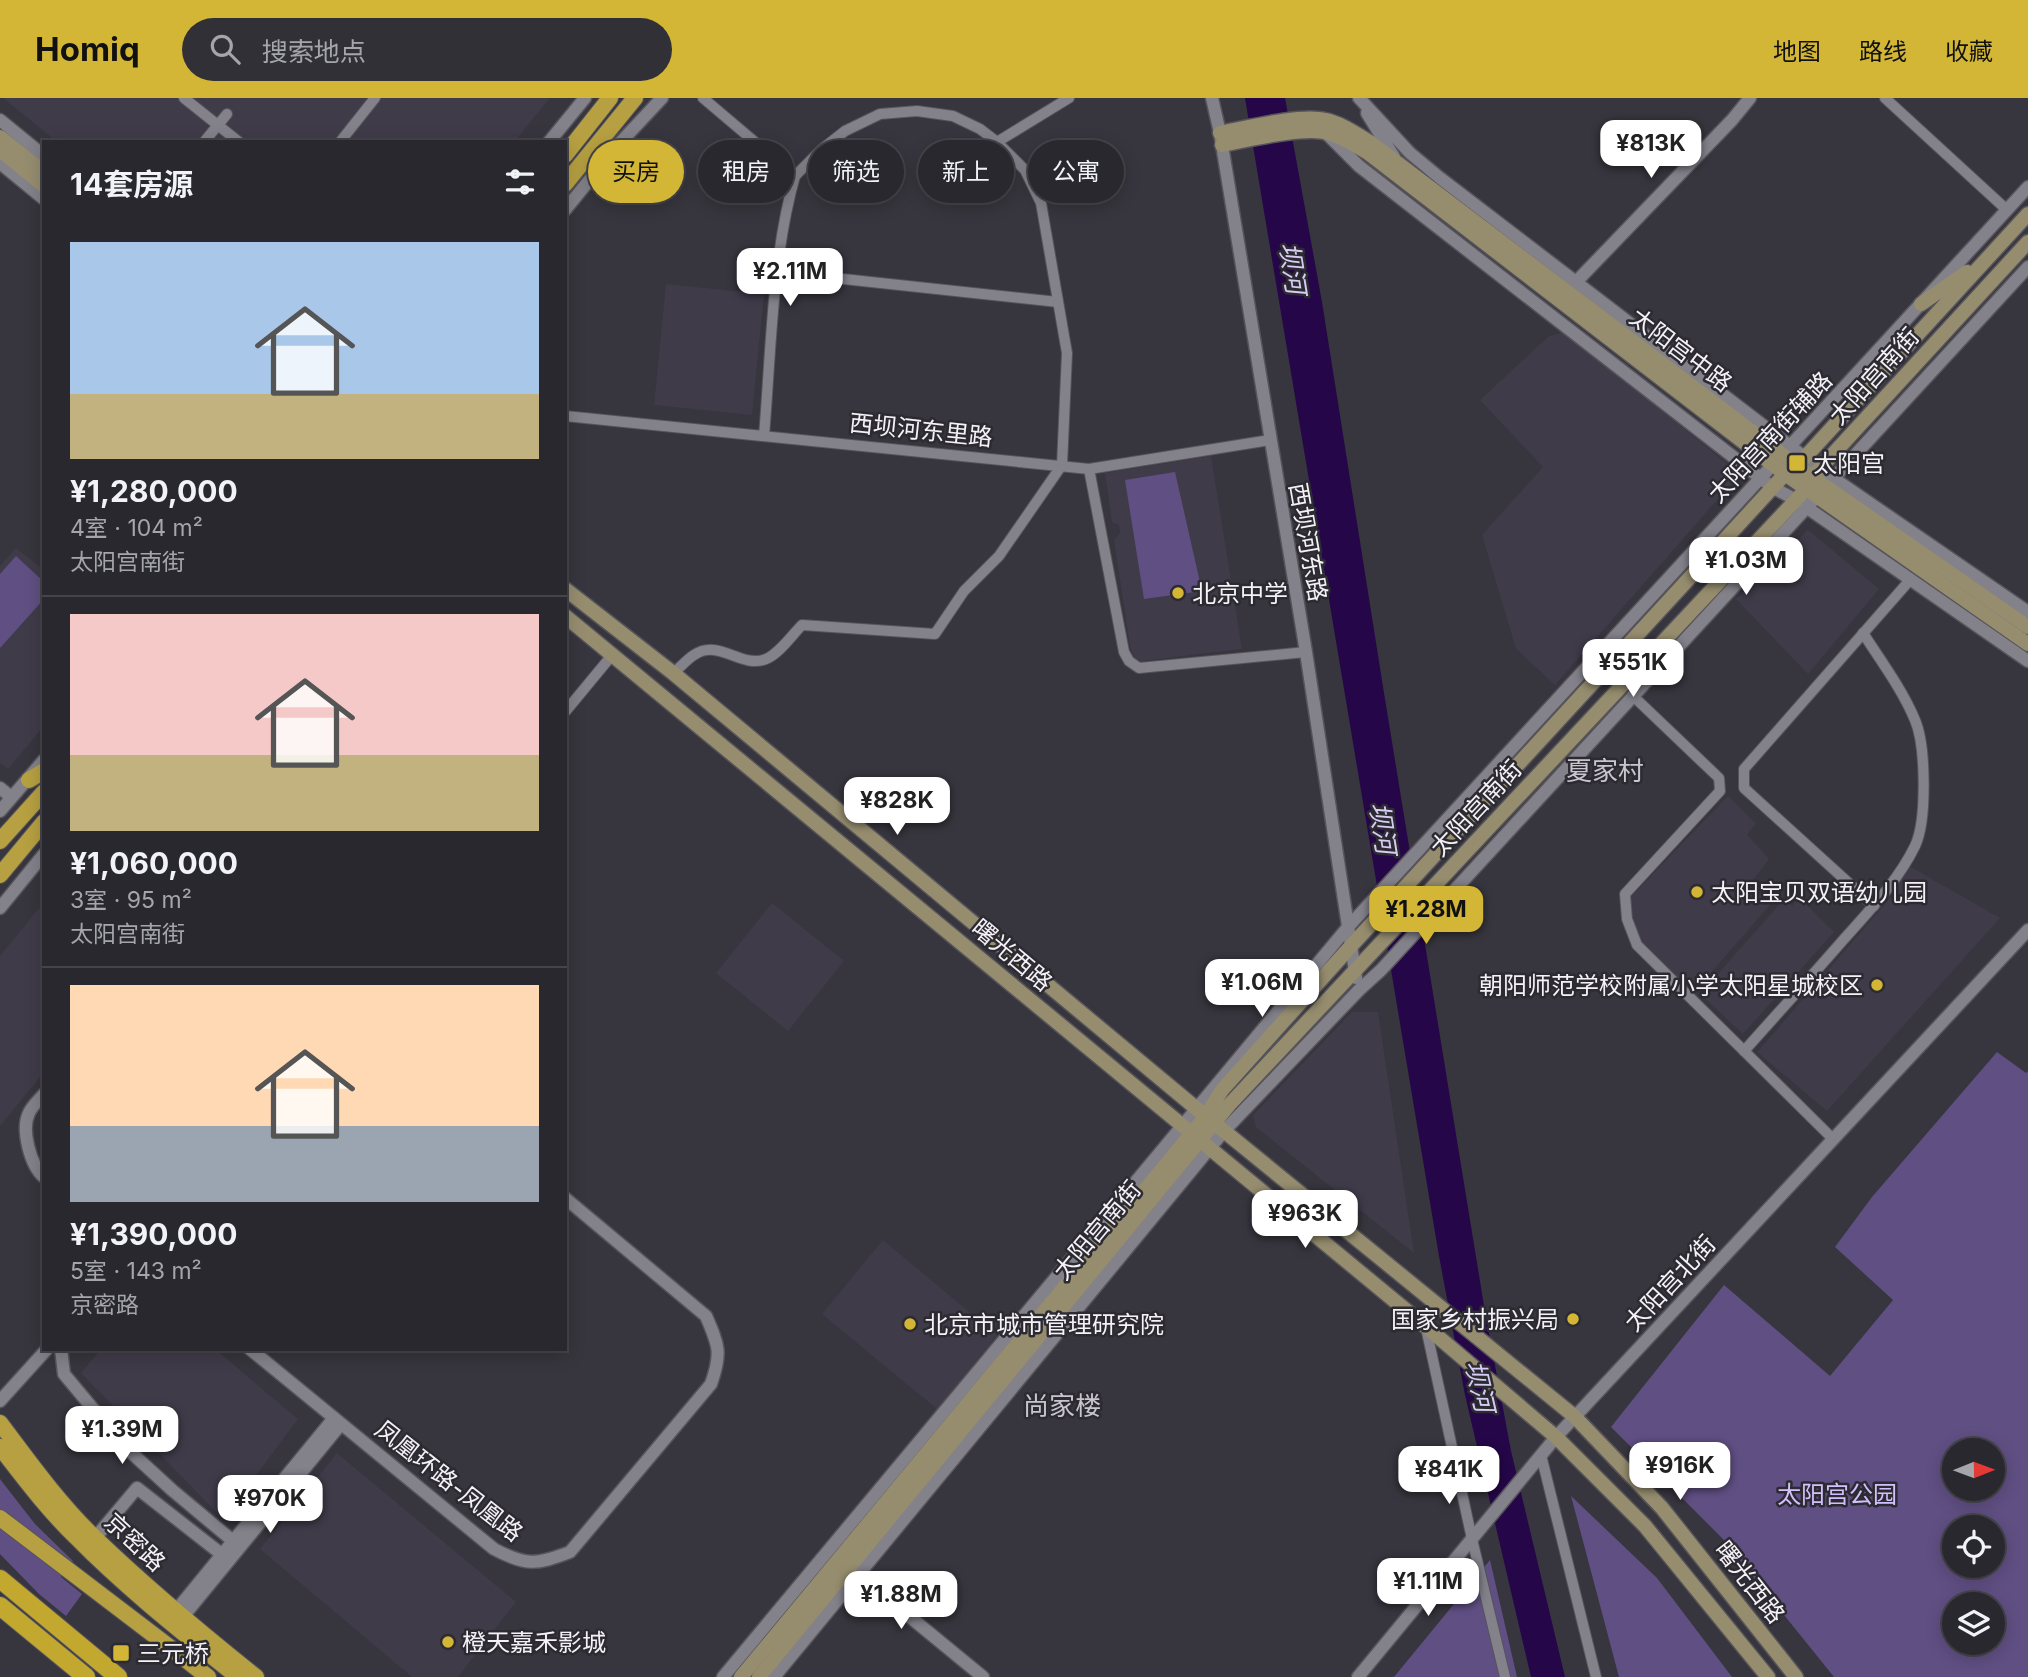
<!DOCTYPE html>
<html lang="zh">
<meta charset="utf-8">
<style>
:root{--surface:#29282e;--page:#313036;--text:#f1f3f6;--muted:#a5a6aa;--line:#45444a;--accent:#d3b635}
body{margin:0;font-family:Inter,"Noto Sans SC",sans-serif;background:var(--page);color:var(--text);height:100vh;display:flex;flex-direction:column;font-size:26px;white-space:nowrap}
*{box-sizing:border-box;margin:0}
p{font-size:23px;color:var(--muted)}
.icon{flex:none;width:38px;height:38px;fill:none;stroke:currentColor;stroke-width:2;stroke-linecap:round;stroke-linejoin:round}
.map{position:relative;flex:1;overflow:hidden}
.sheet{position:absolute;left:42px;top:42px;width:525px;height:1211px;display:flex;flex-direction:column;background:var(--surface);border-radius:0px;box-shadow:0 4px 18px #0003,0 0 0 2px var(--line)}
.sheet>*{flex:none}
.banner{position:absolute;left:588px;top:42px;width:665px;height:63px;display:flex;gap:14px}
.needle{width:46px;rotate:89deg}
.tools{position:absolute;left:1942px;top:1340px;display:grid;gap:14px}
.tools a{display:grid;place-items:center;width:63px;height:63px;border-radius:50%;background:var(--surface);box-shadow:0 4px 18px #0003,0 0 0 2px var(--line);font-size:35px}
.price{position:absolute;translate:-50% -60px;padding:0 16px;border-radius:14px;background:#fff;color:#222;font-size:23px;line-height:46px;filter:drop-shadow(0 2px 4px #0008)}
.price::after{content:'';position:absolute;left:50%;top:42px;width:21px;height:16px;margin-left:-10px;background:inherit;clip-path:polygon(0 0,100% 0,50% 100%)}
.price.selected{background:var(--accent);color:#111}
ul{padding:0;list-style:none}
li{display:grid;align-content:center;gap:14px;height:371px;padding:0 28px}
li+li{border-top:2px solid var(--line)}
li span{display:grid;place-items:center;height:217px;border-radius:0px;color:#555}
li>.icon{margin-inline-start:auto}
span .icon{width:126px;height:126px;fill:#fffc;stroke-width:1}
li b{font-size:30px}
h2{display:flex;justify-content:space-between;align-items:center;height:84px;padding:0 28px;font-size:30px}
.chip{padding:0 24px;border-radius:32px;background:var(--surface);box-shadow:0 4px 18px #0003,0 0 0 2px var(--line);font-size:24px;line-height:63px}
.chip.selected{background:var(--accent);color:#111}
header{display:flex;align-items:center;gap:42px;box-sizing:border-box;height:98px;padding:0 35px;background:var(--accent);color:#111}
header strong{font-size:33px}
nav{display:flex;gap:38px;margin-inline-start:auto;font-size:24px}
.search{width:490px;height:63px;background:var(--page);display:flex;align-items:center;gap:18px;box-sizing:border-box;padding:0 24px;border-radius:38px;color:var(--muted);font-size:26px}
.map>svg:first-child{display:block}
.built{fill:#3f3b49}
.green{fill:#604f83;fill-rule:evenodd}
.water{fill:#250648}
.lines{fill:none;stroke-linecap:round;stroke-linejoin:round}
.minor-casing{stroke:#56545a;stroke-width:12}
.tertiary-casing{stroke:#56545a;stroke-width:15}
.secondary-casing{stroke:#56545a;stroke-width:17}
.trunk-casing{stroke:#56545a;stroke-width:18}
.motorway-casing{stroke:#56545a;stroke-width:20}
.minor{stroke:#83818a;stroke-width:10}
.tertiary{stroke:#83818a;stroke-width:12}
.secondary{stroke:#968d6f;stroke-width:14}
.trunk{stroke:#b6a041;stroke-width:16}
.motorway{stroke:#c3a82f;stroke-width:18}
.trunk-bridge-casing{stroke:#56545a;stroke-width:18;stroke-linecap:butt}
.trunk-bridge{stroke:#b6a041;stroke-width:16}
.poi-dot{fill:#d3b635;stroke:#2d2b32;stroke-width:2.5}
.labels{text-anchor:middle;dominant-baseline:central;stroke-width:5;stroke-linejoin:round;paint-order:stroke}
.street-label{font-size:24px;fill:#f4f2f7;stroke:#2d2b32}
.poi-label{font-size:24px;fill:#f4f2f7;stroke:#2d2b32;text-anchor:start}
.park-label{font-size:24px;fill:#d2c0fc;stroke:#2d2b32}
.water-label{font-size:26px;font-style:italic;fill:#d7ccf4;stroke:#2d2b32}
.neighbourhood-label{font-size:26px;fill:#c8c5cf;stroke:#2d2b32}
</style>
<header>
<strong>Homiq</strong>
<div class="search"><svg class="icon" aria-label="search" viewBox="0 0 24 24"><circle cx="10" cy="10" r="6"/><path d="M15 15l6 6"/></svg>搜索地点</div>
<nav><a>地图</a><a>路线</a><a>收藏</a></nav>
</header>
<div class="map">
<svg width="2028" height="1579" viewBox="0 0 2028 1579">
<rect width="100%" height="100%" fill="#37353d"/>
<g class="built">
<path d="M3,0h547l-36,44h-457z"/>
<path d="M666,186l98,10 -12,121 -98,-10z"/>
<path d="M1564,234l176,142 -185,211 -39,-36 -34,-114 61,-68 -63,-67 69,-64z"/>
<path d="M1211,358l31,193 -100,12 -8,-4 -4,-11 -16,-106 6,-7 -1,-8 -7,-3 -7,-49z"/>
<path d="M1808,432l71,59 -71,85 -72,-75z"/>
<path d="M16,450l28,22v156l-36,43 -8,-6v-197z"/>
<path d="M1728,698l28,27 -9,12 22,24 -20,26 21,20 -78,89 -54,-53 -7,-21 -2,-21z"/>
<path d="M1909,768l91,52 -173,193 -70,-59 135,-156z"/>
<path d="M1799,799l35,35 -91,102 -43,-40 84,-95 8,7z"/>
<path d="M44,804v170l-44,54v-170z"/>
<path d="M772,805l72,58 -56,70 -72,-58z"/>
<path d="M1352,914h26l36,241 -158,-126 -3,-12z"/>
<path d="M883,1142l114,95 -60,74 -115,-95z"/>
<path d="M101,1251h114l83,70 -75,100 -142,-146z"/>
<path d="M337,1355l179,149 -58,75h-46l-152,-128z"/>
</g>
<g class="green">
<path d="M1175,374l27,119 -58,8 -19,-119z"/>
<path d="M16,458l28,26v17l-44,49v-74z"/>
<path d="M1997,954l29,21 2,-2v606h-194l-112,-139 -111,-111 113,-142 106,91 63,-76 -58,-53 37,-50zM1955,1353h38v38h-38zM1955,1430h38v38h-38zM1955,1507h38v38h-38z"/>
<path d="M0,1381l35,45 38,37 -12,16 21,17 -16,22 -27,-22 -39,-40z"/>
<path d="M1571,1398l86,82 75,99h-113z"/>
<path d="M1490,1462l27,117h-123z"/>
</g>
<path class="water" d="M1245,0h40l37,204 62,391 101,619 26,139 54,226h-34l-66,-282 -26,-139z"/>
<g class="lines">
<defs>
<g id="minor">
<path d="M184,0l55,44"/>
<path d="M1885,0l122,112"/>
<path d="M204,44l23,-28"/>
<path d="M340,44l35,-44"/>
<path d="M997,44l72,-44"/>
<path d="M778,174l280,30"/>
<path d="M565,318l524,53 181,-29"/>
<path d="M764,338c7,-83 8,-180 31,-260"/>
<path d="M1089,371l35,183 5,9 10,7 167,-16"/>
<path d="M673,575c7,-5 13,-13 21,-18 25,-17 47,14 72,4 13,-5 26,-24 36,-34l133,9 29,-43 35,-35 63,-91 5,-112 -26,-150 -16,-33 -28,-28 -17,-13 -27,-13 -36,-5 -37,3 -35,17 -24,19 -26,26 -92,-78"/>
<path d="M1632,597l87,83 1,13 -95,103 2,25 10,26 196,194"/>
<path d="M565,614l48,-58"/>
<path d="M1874,808l-130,-118v-19l166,-189"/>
<path d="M1744,953c33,-37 67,-74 100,-112 25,-28 54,-58 71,-93 12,-25 11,-100 0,-126 -13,-31 -34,-59 -52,-87"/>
<path d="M1426,1230l46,211 33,138"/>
<path d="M1541,1357l55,222"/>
</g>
<g id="tertiary">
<path d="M1212,0l8,35 86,519 50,326"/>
<path d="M1359,0l51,55 30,25 380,291 208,143"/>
<path d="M1367,15l27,44"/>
<path d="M0,22l44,36"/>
<path d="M1325,34l34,34 413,321 24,13 232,161"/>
<path d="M549,44l36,-44"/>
<path d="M0,65l44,36"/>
<path d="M565,112l53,-65 44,-47"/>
<path d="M1576,184l156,-162 18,-22"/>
<path d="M0,690l11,9"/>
<path d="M0,713l44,-51"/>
<path d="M0,810l44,-54"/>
<path d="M44,996c-5,6 -12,12 -15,19 -8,16 1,52 15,64"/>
<path d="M61,1251l3,25 60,72 48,44 67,56"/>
<path d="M250,1251l244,200c32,17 42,16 76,3l141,-168c11,-31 8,-38 -5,-68l-141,-118"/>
<path d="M0,1303l47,-52"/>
<path d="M95,1440l42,-50 92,72"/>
<path d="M854,1473l129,106"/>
<path d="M170,1520l164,-200"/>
<path d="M177,1526l164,-200"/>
<path d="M723,1579l625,-750 680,-740"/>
<path d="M774,1579l450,-546 135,-141 22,-20 647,-703"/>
<path d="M1358,1579l198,-240 472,-507"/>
</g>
<g id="secondary">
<path d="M1220,35c26,-5 81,-19 105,-13 16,3 31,14 45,22l442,335 216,150"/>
<path d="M0,39l44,35"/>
<path d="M1222,47c25,-5 83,-19 106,-12 15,4 27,12 40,20l417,321 243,170"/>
<path d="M0,52l44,36"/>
<path d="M1921,206l46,-32"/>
<path d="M565,491l108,84 524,436 377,307 88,92 134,169"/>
<path d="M565,518l865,714 126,107 89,89 123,151"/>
<path d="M741,1579l465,-561 16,-26 129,-144 434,-472 12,-8 231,-252"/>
<path d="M759,1579l470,-572 567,-605 10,-11 6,-12 216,-235"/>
</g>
<g id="trunk">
<path d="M565,57l45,-57"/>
<path d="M565,86l70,-86"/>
<path d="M29,682l15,-9"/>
<path d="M0,743l44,-49"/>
<path d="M0,777l44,-53"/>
<path d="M0,1325c30,40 60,82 96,116 51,49 105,94 160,138"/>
<path d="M0,1349c24,31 48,63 76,90 50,51 106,95 162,140"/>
<path d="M176,1554l32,25"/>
</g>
<g id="motorway">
<path d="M0,1481l118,98"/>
<path d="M0,1508l86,71"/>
</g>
</defs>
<use href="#minor" class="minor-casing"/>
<use href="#tertiary" class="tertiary-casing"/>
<use href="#secondary" class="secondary-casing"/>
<use href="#trunk" class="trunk-casing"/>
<use href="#motorway" class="motorway-casing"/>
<use href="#minor" class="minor"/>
<use href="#tertiary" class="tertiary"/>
<use href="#secondary" class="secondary"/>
<use href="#trunk" class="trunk"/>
<use href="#motorway" class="motorway"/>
<defs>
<path id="trunk-bridge" d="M0,1420l176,134"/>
</defs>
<use href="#trunk-bridge" class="trunk-bridge-casing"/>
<use href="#trunk-bridge" class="trunk-bridge"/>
</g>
<g class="poi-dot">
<rect x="1788" y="356" width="18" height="18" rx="3.5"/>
<circle cx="1178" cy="495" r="7"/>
<circle cx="1697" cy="794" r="7"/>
<circle cx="1877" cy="887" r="7"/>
<circle cx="1573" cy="1221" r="7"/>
<circle cx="910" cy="1226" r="7"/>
<circle cx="448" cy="1544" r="7"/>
<rect x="112" y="1546" width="18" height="18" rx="3.5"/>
</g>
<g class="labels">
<g class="street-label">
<text transform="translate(1681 252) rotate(37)">太阳宫中路</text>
<text transform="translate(1874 278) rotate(-48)">太阳宫南街</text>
<text transform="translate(921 332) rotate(6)">西坝河东里路</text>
<text transform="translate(1770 339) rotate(-47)">太阳宫南街辅路</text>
<text transform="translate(1308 444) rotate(80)">西坝河东路</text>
<text transform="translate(1476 710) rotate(-47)">太阳宫南街</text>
<text transform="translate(1012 857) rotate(40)">曙光西路</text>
<text transform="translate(1097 1132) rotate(-50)">太阳宫南街</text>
<text transform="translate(1670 1185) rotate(-47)">太阳宫北街</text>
<text transform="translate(449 1383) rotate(38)">凤凰环路-凤凰路</text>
<text transform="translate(135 1444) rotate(43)">京密路</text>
<text transform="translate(1750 1484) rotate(52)">曙光西路</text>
</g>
<g class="poi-label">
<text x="1813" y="365">太阳宫</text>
<text x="1192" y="495">北京中学</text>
<text x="1711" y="794">太阳宝贝双语幼儿园</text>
<text x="1863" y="887" text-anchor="end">朝阳师范学校附属小学太阳星城校区</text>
<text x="1559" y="1221" text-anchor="end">国家乡村振兴局</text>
<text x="924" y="1226">北京市城市管理研究院</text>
<text x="462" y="1544">橙天嘉禾影城</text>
<text x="137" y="1555">三元桥</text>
</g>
<g class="park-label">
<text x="1837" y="1396">太阳宫公园</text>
</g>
<g class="water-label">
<text transform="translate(1293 170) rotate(81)">坝河</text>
<text transform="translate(1383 730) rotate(81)">坝河</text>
<text transform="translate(1480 1288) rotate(77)">坝河</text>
</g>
<g class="neighbourhood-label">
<text x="1605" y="672">夏家村</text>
<text x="1062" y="1307">尚家楼</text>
</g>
</g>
</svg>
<div class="tools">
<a><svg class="needle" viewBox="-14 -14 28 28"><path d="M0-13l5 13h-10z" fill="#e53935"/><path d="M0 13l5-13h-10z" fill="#a5a6aa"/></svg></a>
<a><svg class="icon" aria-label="locate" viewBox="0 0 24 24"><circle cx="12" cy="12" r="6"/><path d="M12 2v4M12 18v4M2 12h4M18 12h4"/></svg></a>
<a><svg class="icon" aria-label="layers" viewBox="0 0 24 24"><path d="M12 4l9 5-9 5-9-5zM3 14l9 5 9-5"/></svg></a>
</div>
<b class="price" style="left:1651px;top:82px">¥813K</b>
<b class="price" style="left:790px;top:210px">¥2.11M</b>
<b class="price" style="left:1746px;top:499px">¥1.03M</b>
<b class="price" style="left:1633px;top:601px">¥551K</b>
<b class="price" style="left:897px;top:739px">¥828K</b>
<b class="price selected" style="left:1426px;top:848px">¥1.28M</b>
<b class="price" style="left:1262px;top:921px">¥1.06M</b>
<b class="price" style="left:1305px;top:1152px">¥963K</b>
<b class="price" style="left:122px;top:1368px">¥1.39M</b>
<b class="price" style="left:1680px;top:1404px">¥916K</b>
<b class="price" style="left:1449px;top:1408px">¥841K</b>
<b class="price" style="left:270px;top:1437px">¥970K</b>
<b class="price" style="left:1428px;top:1520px">¥1.11M</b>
<b class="price" style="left:901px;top:1533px">¥1.88M</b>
<div class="banner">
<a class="chip selected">买房</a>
<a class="chip">租房</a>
<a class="chip">筛选</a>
<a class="chip">新上</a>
<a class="chip">公寓</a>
</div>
<section class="sheet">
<h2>14套房源<svg class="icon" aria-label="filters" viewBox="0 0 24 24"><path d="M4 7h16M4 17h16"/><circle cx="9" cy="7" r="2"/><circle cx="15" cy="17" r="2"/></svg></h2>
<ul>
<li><span style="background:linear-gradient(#a9c7e8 70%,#c2b280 0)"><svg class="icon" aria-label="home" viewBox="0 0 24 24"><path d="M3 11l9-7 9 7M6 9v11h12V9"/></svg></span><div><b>¥1,280,000</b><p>4室 · 104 m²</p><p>太阳宫南街</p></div></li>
<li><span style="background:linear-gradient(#f6c9c9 65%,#c2b280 0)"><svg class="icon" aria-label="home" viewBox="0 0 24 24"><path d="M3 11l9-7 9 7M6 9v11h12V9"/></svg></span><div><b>¥1,060,000</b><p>3室 · 95 m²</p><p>太阳宫南街</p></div></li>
<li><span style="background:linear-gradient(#ffd9b3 65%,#9aa5b1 0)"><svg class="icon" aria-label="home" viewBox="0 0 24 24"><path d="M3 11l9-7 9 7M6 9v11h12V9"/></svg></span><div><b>¥1,390,000</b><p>5室 · 143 m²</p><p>京密路</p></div></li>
</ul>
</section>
</div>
